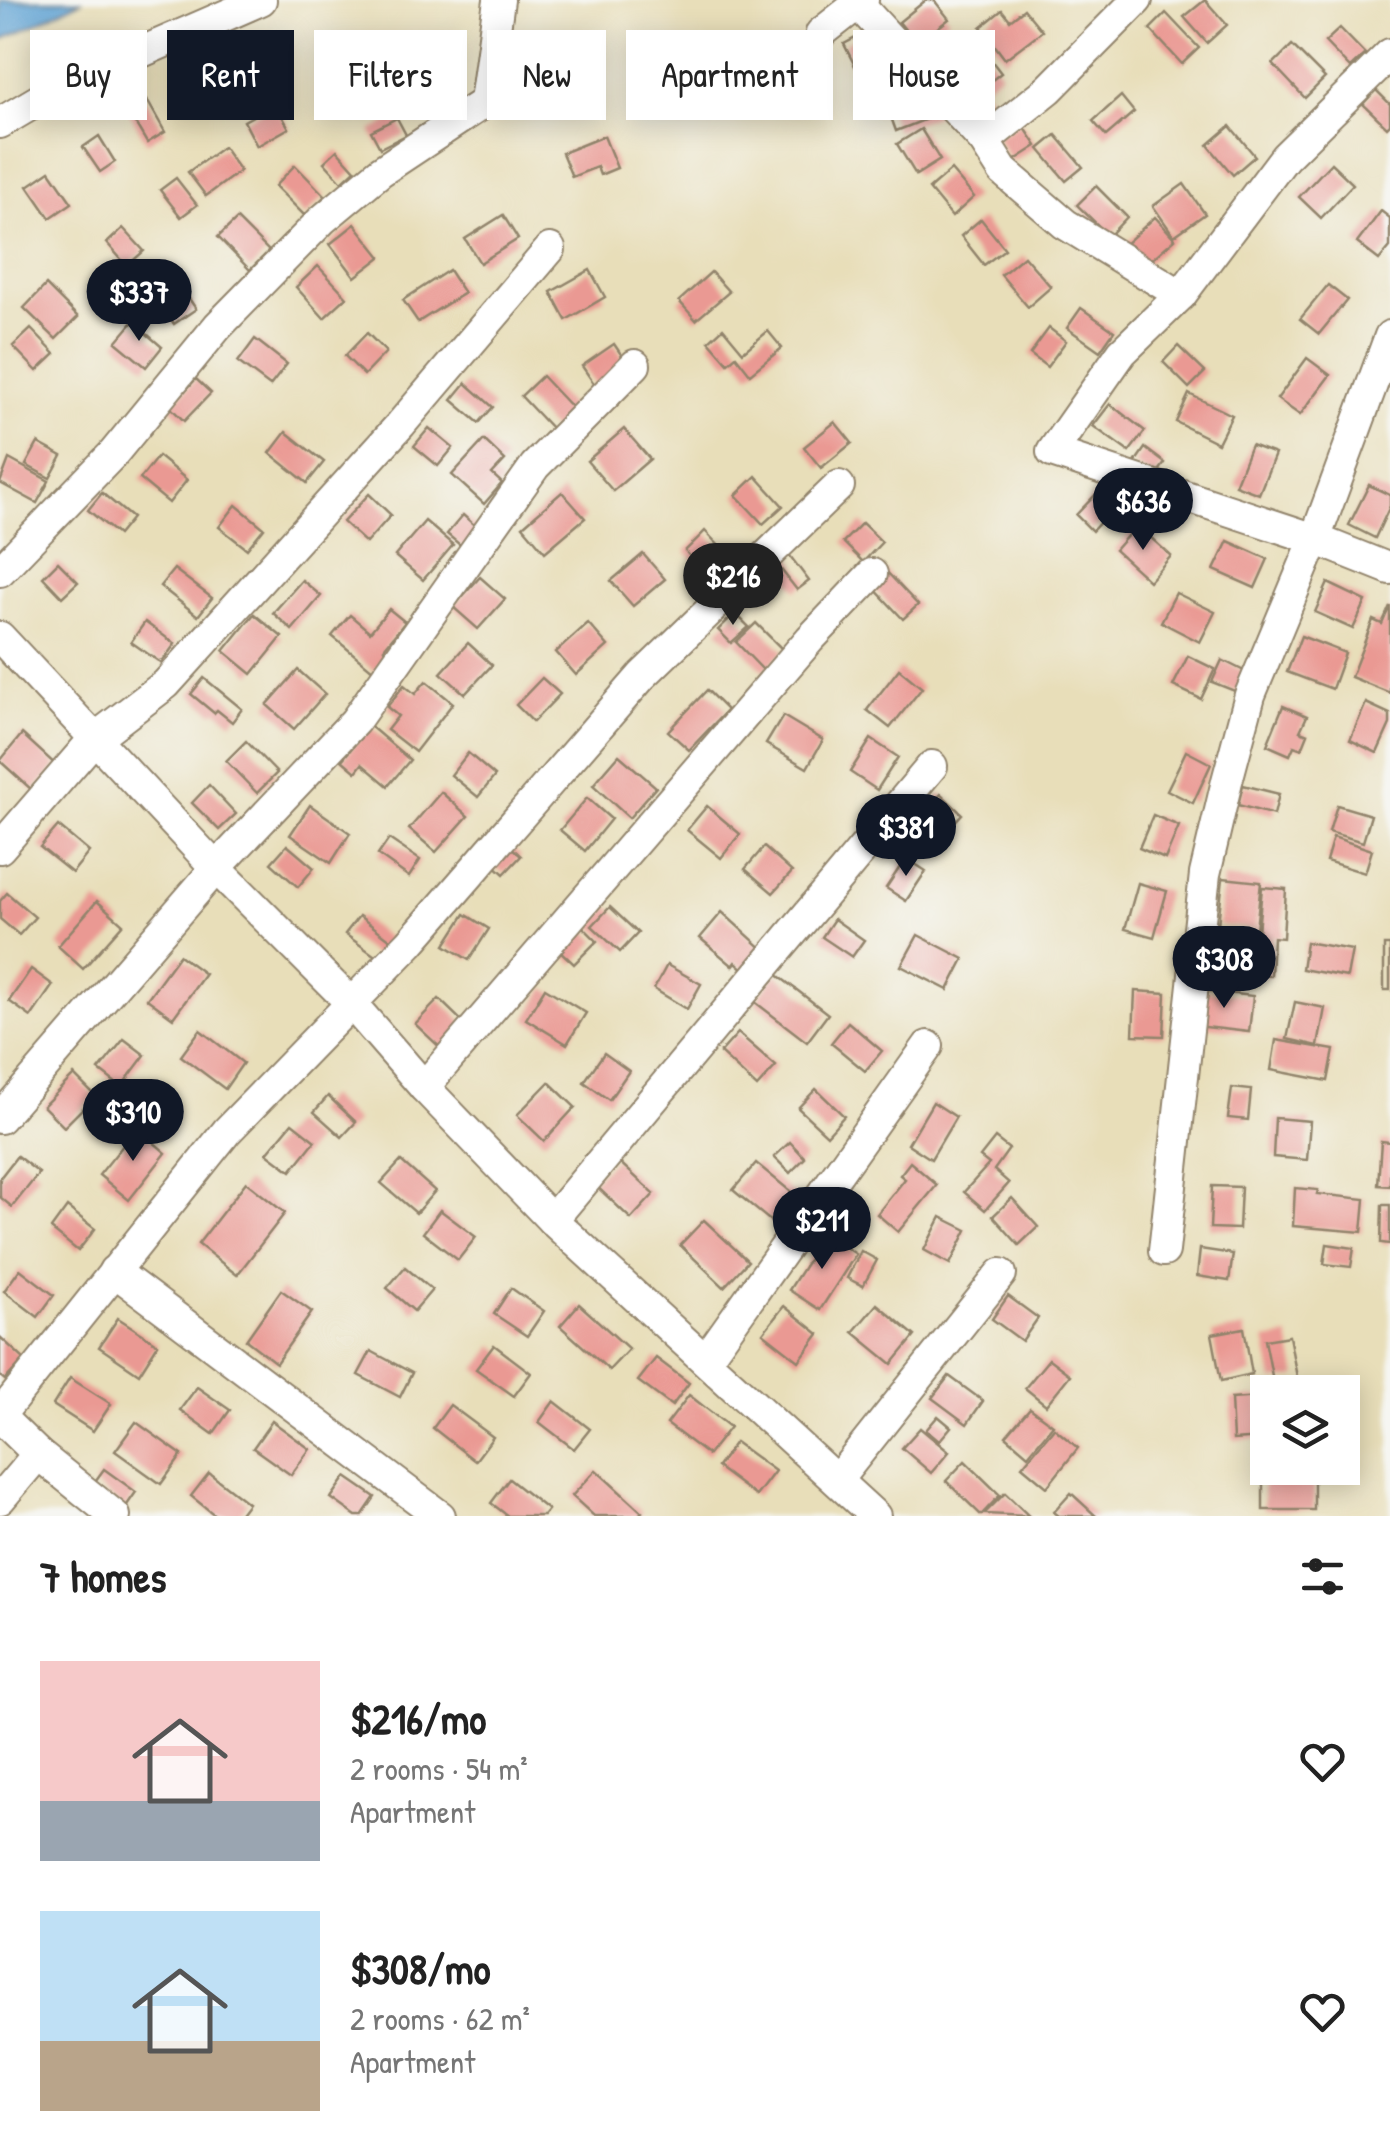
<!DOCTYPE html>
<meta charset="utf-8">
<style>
:root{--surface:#fff;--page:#f6f6f6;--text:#222;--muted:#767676;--accent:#111827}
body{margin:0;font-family:"Patrick Hand",sans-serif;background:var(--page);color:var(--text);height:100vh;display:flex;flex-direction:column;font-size:38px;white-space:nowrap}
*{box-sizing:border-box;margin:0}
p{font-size:32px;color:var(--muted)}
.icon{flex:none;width:55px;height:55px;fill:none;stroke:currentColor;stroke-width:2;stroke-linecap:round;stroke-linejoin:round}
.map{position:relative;height:1516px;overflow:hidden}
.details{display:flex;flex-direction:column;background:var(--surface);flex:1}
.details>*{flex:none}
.guide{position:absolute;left:30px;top:30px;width:1330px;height:90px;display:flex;gap:20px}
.fabs{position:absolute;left:1250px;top:1375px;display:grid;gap:20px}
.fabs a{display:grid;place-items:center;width:110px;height:110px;border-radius:0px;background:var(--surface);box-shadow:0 5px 25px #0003;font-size:50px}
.price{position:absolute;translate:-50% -85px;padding:0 22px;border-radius:35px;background:var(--accent);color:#fff;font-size:32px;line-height:65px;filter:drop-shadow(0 2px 5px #0008)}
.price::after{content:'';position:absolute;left:50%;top:60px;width:30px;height:22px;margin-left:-15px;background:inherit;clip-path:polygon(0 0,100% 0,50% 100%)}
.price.active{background:#222;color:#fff}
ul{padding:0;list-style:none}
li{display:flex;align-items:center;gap:30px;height:250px;padding:0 40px}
li span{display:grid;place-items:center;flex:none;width:280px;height:200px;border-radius:0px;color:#555}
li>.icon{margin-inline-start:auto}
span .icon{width:120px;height:120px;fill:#fffc;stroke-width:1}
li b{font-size:42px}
h2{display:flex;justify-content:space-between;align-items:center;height:120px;padding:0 40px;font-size:42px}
.pill{padding:0 35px;border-radius:0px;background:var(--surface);box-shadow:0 5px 25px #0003;font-size:35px;line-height:90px}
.pill.active{background:var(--accent);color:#fff}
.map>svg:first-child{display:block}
.water{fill:#5fa3d4;stroke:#4d6679;stroke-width:2.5}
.building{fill:#ea9993}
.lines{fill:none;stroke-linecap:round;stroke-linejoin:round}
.minor-casing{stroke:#92846c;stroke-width:34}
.minor{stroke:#fff;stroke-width:30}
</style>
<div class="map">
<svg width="1390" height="1516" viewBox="0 0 1390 1516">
<rect width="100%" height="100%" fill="#f6f6f2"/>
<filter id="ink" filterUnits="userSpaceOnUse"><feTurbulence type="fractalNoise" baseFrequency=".01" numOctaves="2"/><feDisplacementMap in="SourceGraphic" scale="20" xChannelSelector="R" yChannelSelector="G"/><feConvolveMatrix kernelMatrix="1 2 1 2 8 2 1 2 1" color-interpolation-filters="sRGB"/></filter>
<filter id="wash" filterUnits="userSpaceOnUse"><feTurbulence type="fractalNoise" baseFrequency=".0048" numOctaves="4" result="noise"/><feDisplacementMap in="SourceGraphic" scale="40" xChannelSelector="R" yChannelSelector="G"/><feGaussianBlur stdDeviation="2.25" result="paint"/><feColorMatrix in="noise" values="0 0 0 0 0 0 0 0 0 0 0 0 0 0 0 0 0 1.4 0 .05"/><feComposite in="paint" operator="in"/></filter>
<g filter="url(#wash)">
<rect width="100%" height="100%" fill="#e8deb9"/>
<path class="water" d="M0,0h83l-83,41z"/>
<g id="blocks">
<g class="building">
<path d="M926,0h8l15,19 -32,25 -18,-22z"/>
<path d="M1205,0l22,25 -20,18 -23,-26z"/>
<path d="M1024,9l18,22 -37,28 -24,-32 21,-17 8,10z"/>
<path d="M1166,13l33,35 -17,16 -32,-35z"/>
<path d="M1340,28l25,26 -15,14 -25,-26z"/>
<path d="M865,33l16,33 -21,10 -16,-32z"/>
<path d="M403,35l12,31 -23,9 -12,-30z"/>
<path d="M364,37l17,40 -28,11 -16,-40z"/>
<path d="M978,43l23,30 -19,15 -23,-30z"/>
<path d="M1292,45l33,33 -20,20 -32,-34z"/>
<path d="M256,49l7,19 -22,8 -7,-19z"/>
<path d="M537,59l20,38 -23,13 -20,-39z"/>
<path d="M910,84l7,19 14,-5 6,17 -41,16 -13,-36z"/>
<path d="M980,85l10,13 -21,18 -10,-13z"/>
<path d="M1376,90l14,14v20l-3,3 -24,-23z"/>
<path d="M1121,96l13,16 -28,24 -13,-15z"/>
<path d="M147,100l18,32 -18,11 -19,-32z"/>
<path d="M275,104l14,24 -32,18 -13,-25z"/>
<path d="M397,118l9,17 -26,13 -9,-17z"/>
<path d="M1021,122l16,24 -25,16 -16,-25z"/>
<path d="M1230,126l25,30 -22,19 -25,-30z"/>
<path d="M921,129l19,31 -24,15 -19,-31z"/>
<path d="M1056,135l27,32 -17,14 -27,-32z"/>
<path d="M99,136l16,26 -15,10 -17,-25z"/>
<path d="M604,136l13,32 -17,7 -3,-8 -25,10 -10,-24z"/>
<path d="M223,147l17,24 -34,25 -18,-24z"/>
<path d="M337,150l18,20 -13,12 -18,-20z"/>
<path d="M1331,163l22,21 -32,34 -22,-21z"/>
<path d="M295,165l30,31 -20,20 -30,-30z"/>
<path d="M951,170l23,27 -22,20 -23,-28z"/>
<path d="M50,171l22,32 -22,15 -22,-32z"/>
<path d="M176,178l21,27 -16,12 -21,-27z"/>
<path d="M1184,184l21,30 -31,22 -21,-30z"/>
<path d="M1096,186l31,31 -18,19 -32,-31z"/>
<path d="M1381,211l9,7v29l-11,13 -22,-17z"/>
<path d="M503,215l15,24 -38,24 -15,-24z"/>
<path d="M1155,217l20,22 -32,28 -19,-22z"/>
<path d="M237,219l32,32 -19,19 -32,-33z"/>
<path d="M981,219l24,30 -21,16 -23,-29z"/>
<path d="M355,224l26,33 -26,20 -25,-33z"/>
<path d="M123,228l21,23 -17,15 -20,-23z"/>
<path d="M1024,256l27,31 -23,20 -27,-32z"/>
<path d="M318,266l29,31 -23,21 -28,-31z"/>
<path d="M449,270l15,23 -46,29 -15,-22z"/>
<path d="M590,270l15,27 -39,23 -15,-28z"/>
<path d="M711,272l18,20 -33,28 -17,-19z"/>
<path d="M176,279l20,30 -22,15 -20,-29z"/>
<path d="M46,285l32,32 -22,22 -32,-31z"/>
<path d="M1328,285l19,15 -28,34 -19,-15z"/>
<path d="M1081,308l33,23 -14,20 -33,-23z"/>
<path d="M133,322l29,25 -16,20 -30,-25z"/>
<path d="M723,328l20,24 25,-21 14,17 -32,26 -14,-18 -8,7 -19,-22z"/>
<path d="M1049,328l17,13 -19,26 -17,-13z"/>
<path d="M31,329l24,25 -18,17 -24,-25z"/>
<path d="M367,333l19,19 -22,23 -19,-19z"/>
<path d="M255,339l32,25 -17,22 -32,-24z"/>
<path d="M614,344l15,22 -32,22 -15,-22z"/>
<path d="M1178,346l27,26 -16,16 -26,-26z"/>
<path d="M1307,358l23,17 -30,40 -23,-16z"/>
<path d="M542,376l33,35 -21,20 -33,-35z"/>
<path d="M196,379l15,14 -27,28 -14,-14z"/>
<path d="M466,383l27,24 -14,16 -27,-23z"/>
<path d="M1189,394l43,21 -14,28 -42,-21z"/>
<path d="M1110,404l35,27 -16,21 -36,-26z"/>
<path d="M835,422l17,21 -31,25 -17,-21z"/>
<path d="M429,428l24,20 -15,18 -24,-20z"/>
<path d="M624,429l26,30 -37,32 -26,-30z"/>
<path d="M286,432l38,30 -17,21 -37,-30z"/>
<path d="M484,440l21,20 -13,14 10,9 -18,21 -32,-29z"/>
<path d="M38,443l24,13 -12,22 -24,-13z"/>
<path d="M1251,445l24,9 -16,40 -24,-9z"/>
<path d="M1145,448l20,15 -11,15 -20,-14z"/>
<path d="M158,456l29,24 -18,23 -29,-24z"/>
<path d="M9,459l40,22 -12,22 -37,-20z"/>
<path d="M756,476l27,30 -20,18 -27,-29z"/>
<path d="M1369,485l21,10v11l-15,32 -26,-13z"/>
<path d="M1101,489l16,15 -25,27 -16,-16z"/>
<path d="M562,492l23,26 -40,34 -22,-26z"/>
<path d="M102,493l30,25 -14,17 -30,-25z"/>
<path d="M369,494l22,21 -25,28 -23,-21z"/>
<path d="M236,505l28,23 -17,21 -28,-22z"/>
<path d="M463,515l19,17 -16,18 -19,-16z"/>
<path d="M425,521l28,24 -30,35 -28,-24z"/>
<path d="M862,523l20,19 -19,20 -20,-20z"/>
<path d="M1137,525l34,31 -22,25 -34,-31z"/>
<path d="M705,531l36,38 -20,19 -36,-37z"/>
<path d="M1228,541l40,18 -13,29 -41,-18z"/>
<path d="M784,548l25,33 -12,9 -25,-32z"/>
<path d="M643,554l22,25 -32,27 -22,-25z"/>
<path d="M58,562l20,20 -16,15 -19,-20z"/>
<path d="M174,569l38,29 -14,18 -38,-30z"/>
<path d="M886,571l32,34 -15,14 -32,-34z"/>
<path d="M480,577l25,22 -27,30 -25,-22z"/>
<path d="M302,580l19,16 -29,34 -19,-17z"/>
<path d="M1328,583l38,18 -13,28 -38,-17z"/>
<path d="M1176,593l39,19 -15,30 -39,-20z"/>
<path d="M1390,606v87l-39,-16 22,-57 9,4z"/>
<path d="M389,609l16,13 -21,26 5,4 -15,19 -42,-35 18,-21 20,17z"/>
<path d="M735,613l14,14 -18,16 -13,-13z"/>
<path d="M254,614l28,23 -30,37 -28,-23z"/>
<path d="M145,622l30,22 -14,19 -30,-21z"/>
<path d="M588,623l20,23 -32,29 -20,-23z"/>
<path d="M756,623l28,28 -20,20 -28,-29z"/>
<path d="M1301,636l44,17 -13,36 -45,-17z"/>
<path d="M468,643l24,22 -27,29 -24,-21z"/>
<path d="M1188,656l27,13 -14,30 -28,-13z"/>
<path d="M1222,660l24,12 -9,20 -25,-10z"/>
<path d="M899,669l23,19 -32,40 -23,-18z"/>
<path d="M298,670l27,24 -31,35 -27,-24z"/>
<path d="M204,678l38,31 -10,13 -15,-12 -3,3 -23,-19z"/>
<path d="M542,678l18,16 -27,28 -17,-17z"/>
<path d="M426,681l27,22 -38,49 -28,-22 11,-14 -11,-9 17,-22 11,9z"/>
<path d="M707,690l20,20 -38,40 -21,-19z"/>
<path d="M1366,703l24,11v10l-13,29 -27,-13z"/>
<path d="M1283,706l24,10 -7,15 8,3 -6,15 -8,-3 -4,9 -23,-10z"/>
<path d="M783,716l40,24 -16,28 -41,-24z"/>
<path d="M370,726l40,34 -22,26 -26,-22 -6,8 -14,-12z"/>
<path d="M22,734l35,32 -24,25 -33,-30z"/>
<path d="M871,739l27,18 -21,33 -27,-18z"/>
<path d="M246,741l31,32 -20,20 -31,-32z"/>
<path d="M1186,751l25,13 -18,39 -26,-13z"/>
<path d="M468,753l27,23 -17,21 -27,-22z"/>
<path d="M619,755l37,32 -27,31 -36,-33z"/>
<path d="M209,785l27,29 -17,16 -27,-27z"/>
<path d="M1243,785l36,9 -5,21 -36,-10z"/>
<path d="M441,792l27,24 -32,36 -27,-23z"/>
<path d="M941,794l21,20 -28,30 -21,-19z"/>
<path d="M587,798l24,21 -26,32 -25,-21z"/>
<path d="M310,805l40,28 -19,30 -41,-28z"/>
<path d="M1337,805l34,10 -8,27 -34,-10z"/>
<path d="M707,806l33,28 -19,24 -34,-28z"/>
<path d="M1153,815l26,11 -14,33 -26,-11z"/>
<path d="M58,826l31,26 -17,21 -32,-26z"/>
<path d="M1333,837l39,13 -7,23 -39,-12z"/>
<path d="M389,839l31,21 -11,17 -31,-22z"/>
<path d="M287,845l27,23 -16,19 -27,-24z"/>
<path d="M509,845l12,11 -17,18 -12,-11z"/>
<path d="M764,847l28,25 -19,21 -28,-24z"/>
<path d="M906,858l20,13 -20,30 -20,-13z"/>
<path d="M1223,878l38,4 -5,48 -38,-5z"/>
<path d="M1138,883l29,8 -13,46 -29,-8z"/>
<path d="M1262,887l24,2 -3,49 -10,-1 -2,39 -31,-2 3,-43 15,1z"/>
<path d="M7,893l28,24 -16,18 -19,-16v-18z"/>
<path d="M97,901l26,23 -40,45 -25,-23z"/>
<path d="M610,907l28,26 -18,19 -28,-26z"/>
<path d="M722,912l43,39 -18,21 -11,-10 -3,4 -33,-28z"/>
<path d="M465,914l24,15 -20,31 -24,-15z"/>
<path d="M359,916l32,24 -13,18 -33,-24z"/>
<path d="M834,919l30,21 -12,17 -30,-20z"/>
<path d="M582,926l15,15 -23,23 -15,-14z"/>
<path d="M918,935l46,24 -16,31 -47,-24z"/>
<path d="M1306,942l46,8 -5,27 -45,-8z"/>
<rect x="1384" y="945" width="6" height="45"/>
<path d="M179,955l26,19 -32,44 -26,-19z"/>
<path d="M667,965l34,19 -14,25 -33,-20z"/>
<path d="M31,969l22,16 -22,32 -22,-16z"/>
<path d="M776,974l52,40 -21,28 -52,-40z"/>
<path d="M545,988l41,25 -19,31 -41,-25z"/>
<path d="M1200,990l53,6 -4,36 -53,-6z"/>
<path d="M1135,991l31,2 -2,43 -31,-1z"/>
<path d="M439,999l31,30 -23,25 -32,-30z"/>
<path d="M1295,1002l30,6 -7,38 -31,-7z"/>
<path d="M848,1022l34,29 -17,20 -34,-28z"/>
<path d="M200,1030l43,33 -18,26 -44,-33z"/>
<path d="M738,1033l38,33 -19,21 -37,-34z"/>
<path d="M124,1039l21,16 -24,32 -22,-17z"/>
<path d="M1276,1040l58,10 -6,31 -57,-11z"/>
<path d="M604,1053l25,18 -20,29 -25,-18z"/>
<path d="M74,1075l21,21 -31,31 -21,-21z"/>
<path d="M549,1082l26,25 -31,34 -27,-26z"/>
<path d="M1232,1088l19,2 -3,30 -20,-2z"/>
<path d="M816,1089l28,27 -17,19 -29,-27z"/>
<path d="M328,1096l28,26 -14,15 -28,-25z"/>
<path d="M933,1102l23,15 -25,42 -23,-15z"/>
<path d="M1275,1118l35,3 -3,39 -34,-3z"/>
<path d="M292,1123l23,18 -24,30 -24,-18z"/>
<path d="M137,1128l29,25 -37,47 -30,-25z"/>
<path d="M995,1138l14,11 -15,21 15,13 -24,27 -21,-18 25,-28 -9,-7z"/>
<path d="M1381,1141l9,1v44l-12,-1z"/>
<path d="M790,1142l15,16 -15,15 -16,-16z"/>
<path d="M17,1156l22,17 -27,34 -12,-10v-19z"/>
<path d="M615,1158l39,36 -23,25 -39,-37z"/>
<path d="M401,1161l34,30 -19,22 -35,-30z"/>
<path d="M910,1162l27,23 -39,47 -21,-18 28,-35 -5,-4z"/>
<path d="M756,1163l40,33 -22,28 -41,-34z"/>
<path d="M246,1182l39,31 -48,62 -39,-31z"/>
<path d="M1212,1186l29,1 -2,42 -29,-1z"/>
<path d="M1295,1188l23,2 -1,4 48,5 -3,33 -69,-6z"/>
<path d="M1012,1198l26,29 -19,18 -26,-29z"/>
<path d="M1382,1205h8v39l-9,-1z"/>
<path d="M67,1207l28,22 -17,22 -27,-22z"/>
<path d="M440,1210l36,27 -18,23 -35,-27z"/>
<path d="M941,1217l26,13 -17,34 -26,-14z"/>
<path d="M704,1220l44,41 -24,26 -44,-42z"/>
<path d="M825,1234l31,20 -36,56 -31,-20z"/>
<path d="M1327,1244l27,4 -3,19 -27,-3z"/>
<path d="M1200,1249l33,5 -4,27 -32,-5z"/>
<path d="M861,1251l16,9 -14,26 -16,-8z"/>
<path d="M405,1267l27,23 -18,21 -27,-23z"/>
<path d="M20,1269l34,26 -16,22 -34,-26z"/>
<path d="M511,1288l33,23 -17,25 -33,-22z"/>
<path d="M281,1290l31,22 -36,51 -30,-23z"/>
<path d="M1008,1296l30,22 -16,23 -30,-22z"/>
<path d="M579,1304l50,45 -20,21 -49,-44z"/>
<path d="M877,1304l38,32 -23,28 -39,-32z"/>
<path d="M784,1306l35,28 -20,27 -36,-28z"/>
<path d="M118,1318l40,26 -19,30 -40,-27z"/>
<path d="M1244,1328l8,46 -31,7 -9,-47z"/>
<path d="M1289,1336l8,41 -24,4 -8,-41z"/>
<path d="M0,1337l24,22 -19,21 -5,-4z"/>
<path d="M494,1345l37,28 -17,23 -38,-27z"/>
<path d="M371,1351l41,22 -12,24 -42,-22z"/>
<path d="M656,1358l33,25 -17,23 -34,-25z"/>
<path d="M1049,1359l21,16 -24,30 -21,-17z"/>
<path d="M949,1376l34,25 -16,23 -35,-26z"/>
<path d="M70,1378l41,26 -18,27 -40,-26z"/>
<path d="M197,1387l33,23 -17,24 -33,-24z"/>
<path d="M689,1395l41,32 -22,28 -41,-31z"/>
<path d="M1259,1397l3,41 -29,2 -2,-41z"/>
<path d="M554,1401l36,28 -16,20 -35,-27z"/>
<path d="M450,1405l43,32 -18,24 -42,-33z"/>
<path d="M1030,1408l23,17 -25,30 -22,-19z"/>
<path d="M938,1416l13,11 -12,14 -13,-11z"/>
<path d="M272,1421l38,28 -19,26 -38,-27z"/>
<path d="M136,1422l46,33 -21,29 -46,-33z"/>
<path d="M920,1428l29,24 -18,21 -29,-25z"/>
<path d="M1054,1428l24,20 -31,39 -25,-21z"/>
<path d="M735,1442l40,29 -19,25 -39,-29z"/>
<path d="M965,1461l35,34 -19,20 -35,-34z"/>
<path d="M1279,1468h35v42h-51v-36h16z"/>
<path d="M104,1469l32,23 -11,16 -32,-24z"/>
<path d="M596,1470l46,42 -4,4h-44l-22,-20z"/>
<path d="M209,1473l39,30 -10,13h-22l-25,-20z"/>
<path d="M346,1477l29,20 -13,19h-6l-25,-18z"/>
<path d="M509,1479l39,31 -5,6h-35l-17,-13z"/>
<path d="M1005,1493l24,23 -45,-2z"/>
<path d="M1071,1493l25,23h-37l-5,-4z"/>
</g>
</g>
</g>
<g filter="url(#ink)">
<use href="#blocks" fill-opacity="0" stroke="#92846c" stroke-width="2.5"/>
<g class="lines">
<defs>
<g id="minor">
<path d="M858,4l126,137 19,30 62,53 116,71"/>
<path d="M821,33l42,-33"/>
<path d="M1390,54l-105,103 -104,138 -59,57 -70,100 263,87 75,30"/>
<path d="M0,123l59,-35 202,-88"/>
<path d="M984,141l65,-52 88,-89"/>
<path d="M0,571l113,-117 105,-128 104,-106 59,-49 104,-69 14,-102"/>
<path d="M0,637l216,231 135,135 73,84 128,133 323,296"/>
<path d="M0,848l94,-109 72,-55 235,-260 149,-175"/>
<path d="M424,1087l386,-448 62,-65"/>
<path d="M0,1118l216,-250 139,-147 180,-255 100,-101"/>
<path d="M552,1220l380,-454"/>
<path d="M1164,1251l41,-377 22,-93 23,-86 65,-156 75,-203"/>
<path d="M114,1271l326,245"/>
<path d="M706,1359l222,-313"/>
<path d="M0,1415l227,-284 183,-188 232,-267 197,-190"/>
<path d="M0,1417l38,37 77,62"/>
<path d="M837,1480l164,-206"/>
<path d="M0,1499l38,-45"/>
</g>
</defs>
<use href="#minor" class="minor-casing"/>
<use href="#minor" class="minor"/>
</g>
</g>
</svg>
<div class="fabs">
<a><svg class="icon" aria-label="layers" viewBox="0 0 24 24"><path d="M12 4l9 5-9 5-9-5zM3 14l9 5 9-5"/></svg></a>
</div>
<b class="price" style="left:139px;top:344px">$337</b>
<b class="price" style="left:1143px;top:553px">$636</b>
<b class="price active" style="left:733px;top:628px">$216</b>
<b class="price" style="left:906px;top:879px">$381</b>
<b class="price" style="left:1224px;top:1011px">$308</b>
<b class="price" style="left:133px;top:1164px">$310</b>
<b class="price" style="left:822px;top:1272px">$211</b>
<div class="guide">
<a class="pill">Buy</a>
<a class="pill active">Rent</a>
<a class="pill">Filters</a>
<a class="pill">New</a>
<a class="pill">Apartment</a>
<a class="pill">House</a>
</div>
</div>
<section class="details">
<h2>7 homes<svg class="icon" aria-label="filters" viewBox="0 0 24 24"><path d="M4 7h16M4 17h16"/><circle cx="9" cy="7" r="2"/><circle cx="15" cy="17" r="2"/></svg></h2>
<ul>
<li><span style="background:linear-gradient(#f6c9c9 70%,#9aa5b1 0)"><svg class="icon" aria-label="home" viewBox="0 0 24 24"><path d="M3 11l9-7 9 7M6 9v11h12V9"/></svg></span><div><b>$216/mo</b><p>2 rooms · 54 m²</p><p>Apartment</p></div><svg class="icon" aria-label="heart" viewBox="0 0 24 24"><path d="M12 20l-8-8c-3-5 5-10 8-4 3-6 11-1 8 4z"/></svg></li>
<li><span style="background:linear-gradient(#bfe0f5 65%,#b9a48a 0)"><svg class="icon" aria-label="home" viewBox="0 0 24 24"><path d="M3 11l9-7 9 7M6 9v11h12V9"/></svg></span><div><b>$308/mo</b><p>2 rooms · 62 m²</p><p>Apartment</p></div><svg class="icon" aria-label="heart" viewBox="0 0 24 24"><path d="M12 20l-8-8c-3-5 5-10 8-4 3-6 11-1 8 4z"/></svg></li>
</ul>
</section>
